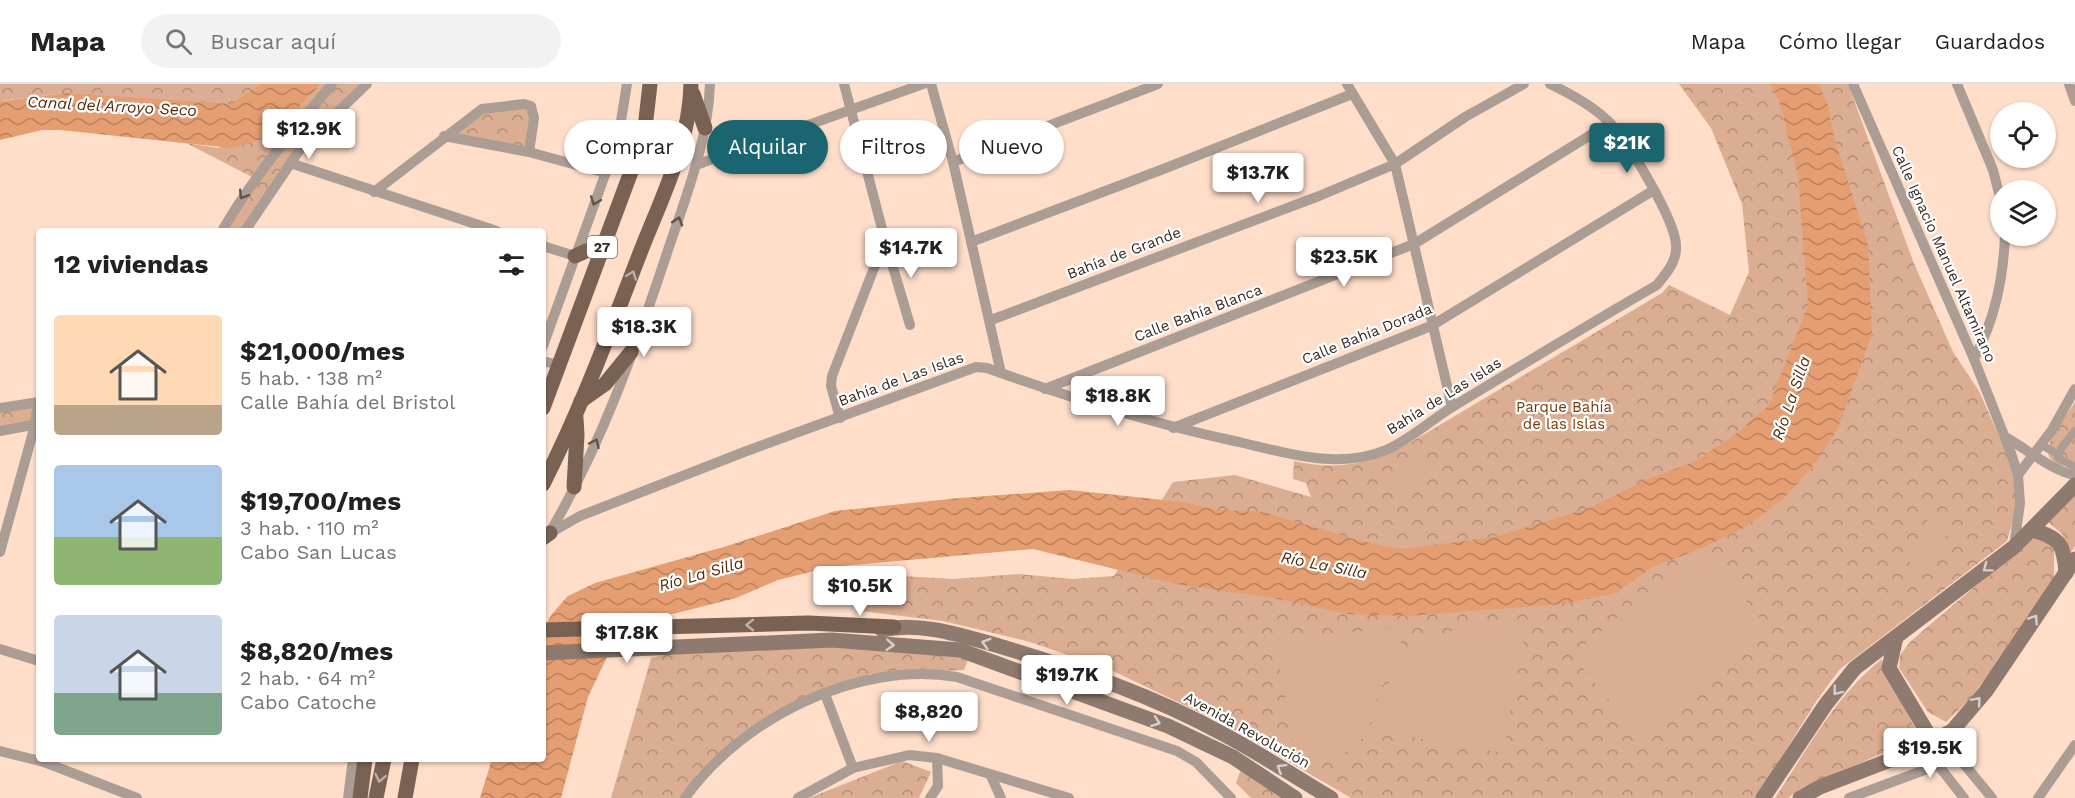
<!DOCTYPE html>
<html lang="es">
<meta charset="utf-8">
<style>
:root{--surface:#fff;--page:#f2f2f2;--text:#222;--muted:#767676;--line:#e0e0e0;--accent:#1a6570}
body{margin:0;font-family:"Work Sans",sans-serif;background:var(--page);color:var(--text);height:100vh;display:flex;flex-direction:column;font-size:22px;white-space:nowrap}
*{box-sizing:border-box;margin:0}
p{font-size:20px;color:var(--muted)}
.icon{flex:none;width:33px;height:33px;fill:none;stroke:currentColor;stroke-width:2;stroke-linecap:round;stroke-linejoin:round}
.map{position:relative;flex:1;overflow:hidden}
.side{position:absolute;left:36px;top:144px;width:510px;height:534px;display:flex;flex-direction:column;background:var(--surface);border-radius:6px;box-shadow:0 2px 4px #0004}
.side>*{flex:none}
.banner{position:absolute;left:564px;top:36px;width:570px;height:54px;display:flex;gap:12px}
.controls{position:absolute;left:1990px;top:18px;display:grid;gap:12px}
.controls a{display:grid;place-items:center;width:66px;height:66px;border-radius:50%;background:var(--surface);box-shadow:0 2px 4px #0004;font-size:30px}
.price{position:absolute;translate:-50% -51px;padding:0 14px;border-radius:6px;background:#fff;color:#222;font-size:20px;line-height:39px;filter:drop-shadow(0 2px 3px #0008)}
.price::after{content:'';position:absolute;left:50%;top:36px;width:18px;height:14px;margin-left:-9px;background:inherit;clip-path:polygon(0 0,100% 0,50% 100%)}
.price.on{background:var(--accent);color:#fff}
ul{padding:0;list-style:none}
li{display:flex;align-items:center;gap:18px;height:150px;padding:0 18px}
li span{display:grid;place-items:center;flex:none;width:168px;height:120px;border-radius:6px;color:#555}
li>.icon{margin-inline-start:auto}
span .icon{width:72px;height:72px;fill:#fffc;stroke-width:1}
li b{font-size:26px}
h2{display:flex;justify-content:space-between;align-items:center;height:72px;padding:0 18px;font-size:26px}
.pill{padding:0 21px;border-radius:27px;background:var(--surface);box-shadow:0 2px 4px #0004;font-size:21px;line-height:54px}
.pill.on{background:var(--accent);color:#fff}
header{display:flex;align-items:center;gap:36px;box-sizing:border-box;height:84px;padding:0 30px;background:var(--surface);border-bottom:2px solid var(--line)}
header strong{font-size:28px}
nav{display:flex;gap:33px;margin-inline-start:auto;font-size:21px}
.search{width:420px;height:54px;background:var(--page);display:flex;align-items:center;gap:15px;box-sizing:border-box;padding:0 21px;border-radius:33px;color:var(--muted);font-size:22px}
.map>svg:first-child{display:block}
.park{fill:url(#park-crowns)}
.pitch{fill:#dbad92}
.water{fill:url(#water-waves)}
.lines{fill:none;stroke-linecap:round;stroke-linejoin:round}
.pedestrian{stroke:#ab9d94;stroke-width:8}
.minor{stroke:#ab9d94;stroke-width:10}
.secondary{stroke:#8e7a6e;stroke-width:15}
.primary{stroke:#796153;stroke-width:15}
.oneway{stroke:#60534b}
.oneway2{stroke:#bcb0a9}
.oneway3{stroke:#d7d0cc}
.labels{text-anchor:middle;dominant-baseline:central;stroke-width:4.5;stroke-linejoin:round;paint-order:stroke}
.shield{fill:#fff;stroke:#736b66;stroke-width:1.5}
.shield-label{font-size:14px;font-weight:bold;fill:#372b24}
.street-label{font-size:15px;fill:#372b24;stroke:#fff}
.park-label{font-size:15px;fill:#7b3a04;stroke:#fff}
.water-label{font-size:16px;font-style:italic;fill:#562906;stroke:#fff}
</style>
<header>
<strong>Mapa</strong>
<div class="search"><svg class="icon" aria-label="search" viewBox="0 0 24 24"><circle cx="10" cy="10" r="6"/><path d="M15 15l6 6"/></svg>Buscar aquí</div>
<nav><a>Mapa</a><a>Cómo llegar</a><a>Guardados</a></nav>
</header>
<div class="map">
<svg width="2075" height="714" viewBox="0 0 2075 714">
<defs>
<pattern id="park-crowns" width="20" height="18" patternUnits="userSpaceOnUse" patternTransform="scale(1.5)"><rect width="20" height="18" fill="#dbad92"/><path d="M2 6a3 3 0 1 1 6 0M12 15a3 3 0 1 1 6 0" fill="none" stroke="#b28d77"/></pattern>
<pattern id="water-waves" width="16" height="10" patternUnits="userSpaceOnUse" patternTransform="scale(1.5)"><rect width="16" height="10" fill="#e59e72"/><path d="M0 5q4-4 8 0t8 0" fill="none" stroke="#ba815d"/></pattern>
</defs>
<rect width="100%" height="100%" fill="#feddc9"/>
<g class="park">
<path d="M0,0h260l-28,20 -19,1 -147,-12 -66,8z"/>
<path d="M321,0h46l-64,61 -58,86h-23l32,-53 -68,-35 32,5 79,-41z"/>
<path d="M1679,0h169l65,177 40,91 26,39 34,77 3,20 -1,25 -8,28 -167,128 -23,31 -61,98h-405l-125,-73 -115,-55 -81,-28 -87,-21 -82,-10 2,-12 8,-13 31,-10 52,3 64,-5 55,5 41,-3 59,-94 62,-7 76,22 -5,-14 -13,-4 1,-18c40,9 71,4 107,-13l261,-155 7,-8 61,30 19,-43 -7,-68 -31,-76z"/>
<path d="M531,22l-2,46 -85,-16 38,-27z"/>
<path d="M39,318v22l-39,7v-23z"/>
<path d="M2075,318v65c-52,-2 -15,-41 0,-65z"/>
<path d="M2075,409v53l-4,6 -9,-18 -14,-12z"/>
<path d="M2033,453l14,2 7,9v33l-44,66 -43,55 -21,20 -18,-10 -29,-44 1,-13 11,-14z"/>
<path d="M831,558l141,8 -8,20 -94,4 -102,43 -37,26 -33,30 -17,25h-70l40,-140 59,-13z"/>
<path d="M1882,575l1,10 37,68 -120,52 -12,9h-13c32,-48 61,-103 107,-139z"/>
<path d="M902,677l29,11 -12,26h-110z"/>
<path d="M1242,682l45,32h-36l-15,-15z"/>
</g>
<g class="pitch">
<path d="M1420,377l6,16 -35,15 -7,-16z"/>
<path d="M1928,434l22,10 -20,44 -22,-11z"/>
<path d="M1702,464l69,83 -130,107 -69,-83z"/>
<path d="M1492,535l35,3 -24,131 -133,-23c19,-70 52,-95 122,-111z"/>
<path d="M1399,543l4,31 -24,33 -12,44 -29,23 -42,-1 -21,-116z"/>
</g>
<g class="water">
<path d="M260,0h61l-40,41 -19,14 -31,9 -171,-18h-18l-42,10v-39h3l63,-8 165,11z"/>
<path d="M1770,0h49l9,22 6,31 34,108 4,89 -35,96 -21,32 -33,37 -39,29 -42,20 -49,19 -38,26 -52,11 -155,12 -61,-2 -69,-15 -102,-15 -143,-35 -202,18 -53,13 -42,18 -75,19 -32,18 -22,22 -19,40 -27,101h-81l12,-39h51v-127l8,-17 17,-19 27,-13 132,-37 108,-35 124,-13 111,-8 112,12 36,8 45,2 94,28 44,9 94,-12 97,-30 53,-27 49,-18 42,-28 33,-29 39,-100 -10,-129 -18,-72z"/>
</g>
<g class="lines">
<g class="pedestrian">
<path d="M2075,347l-13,16 -4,11 17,9"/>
<path d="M2041,361l17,9"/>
</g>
<g class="minor">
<path d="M844,0l41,156 25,85"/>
<path d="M931,0l22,78 48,211"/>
<path d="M1347,0l48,80 57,243"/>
<path d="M1853,0l121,275 37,94 7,22 2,28 -6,43"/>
<path d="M1957,0l36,86 8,31"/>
<path d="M2069,0l6,17"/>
<path d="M444,52l85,16 77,21"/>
<path d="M953,78l205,-78"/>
<path d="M290,79l207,68"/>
<path d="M696,81l227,-81"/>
<path d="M374,108l108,-83 42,-5 7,2 3,12 -5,34"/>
<path d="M222,147c31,-54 70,-99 110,-147"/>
<path d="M245,147l58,-86 64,-61"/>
<path d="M971,158l195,-74 186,-74"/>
<path d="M543,162l32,10"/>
<path d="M991,236l328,-124 76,-32 70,-47 59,-33"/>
<path d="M543,262l67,-185 10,-34 7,-43"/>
<path d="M1974,275c21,-40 29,-79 31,-123"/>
<path d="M543,277l16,4"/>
<path d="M1045,305l369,-145 196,-121"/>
<path d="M0,324l39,-6"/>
<path d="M840,334l-9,-32 1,-10 53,-136"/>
<path d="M1173,344l258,-102 223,-136"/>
<path d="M0,347l38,-7"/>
<path d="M2005,353c22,12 47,34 70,38"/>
<path d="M2018,391l34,-45 23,-41"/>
<path d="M550,448c52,-88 87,-188 119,-285 18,-53 39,-107 41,-163"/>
<path d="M550,449l30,-17 164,-64 232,-85 11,1c83,30 166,56 252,74 47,11 100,28 147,8 24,-10 46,-31 68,-44 68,-41 135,-82 203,-121 10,-13 20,-23 19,-40 -1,-25 -47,-102 -65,-121 -16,-17 -40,-30 -61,-40"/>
<path d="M0,468l35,-127 3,-23"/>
<path d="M0,565l39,12"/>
<path d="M825,610l28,74"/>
<path d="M1952,647l8,28 32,39"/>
<path d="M1933,658l5,23 26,33"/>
<path d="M0,667l44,11 93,36"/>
<path d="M991,692l10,22"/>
<path d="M348,714l5,-39"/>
<path d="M685,714c57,-80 173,-138 272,-121l220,74 19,11 35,36"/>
<path d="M798,714l55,-30 56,-13 28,3 132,40"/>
<path d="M930,714l8,-12 -1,-28"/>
<path d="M1849,714l89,-33"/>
<path d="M2038,714l37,-53"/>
</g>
<g class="secondary">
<path d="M2032,446c28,7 32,15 34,43"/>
<path d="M882,546c37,-9 81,6 117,16 77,23 155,50 226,89 36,19 70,42 106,63"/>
<path d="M1896,553l-7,31 44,74"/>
<path d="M543,569l289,-13 128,10 208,76 65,31 62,41"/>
<path d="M1763,714l63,-94 29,-36 159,-121 61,-62"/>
<path d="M1800,714l20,-11 96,-37 36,-19 34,-40 89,-132"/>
</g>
<g class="primary">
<path d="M693,10l12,34"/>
<path d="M575,172l29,-13"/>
<path d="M581,317l24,-17 26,-32"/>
<path d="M543,324l101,-271 6,-53"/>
<path d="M543,400c38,-75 67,-153 97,-231 21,-54 50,-110 51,-169"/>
<path d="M574,403l3,-52 -1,-17"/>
<path d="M543,454l7,-5"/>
<path d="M543,546l265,-7 86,4"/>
<path d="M360,714l5,-39"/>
<path d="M376,714l8,-39"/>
<path d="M405,714l7,-39"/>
</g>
</g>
<defs><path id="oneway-chevron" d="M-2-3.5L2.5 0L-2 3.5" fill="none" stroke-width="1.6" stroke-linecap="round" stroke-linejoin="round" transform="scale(1.5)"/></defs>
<g class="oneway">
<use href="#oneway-chevron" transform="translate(243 111) rotate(122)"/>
<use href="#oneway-chevron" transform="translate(595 117) rotate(110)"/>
<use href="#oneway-chevron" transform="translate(678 137) rotate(-72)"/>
<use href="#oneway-chevron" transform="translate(595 359) rotate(-65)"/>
</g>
<g class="oneway2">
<use href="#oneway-chevron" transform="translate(632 191) rotate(-69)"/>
<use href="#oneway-chevron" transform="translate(750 541) rotate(179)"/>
<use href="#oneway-chevron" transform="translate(380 694) rotate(102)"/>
</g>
<g class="oneway3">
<use href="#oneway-chevron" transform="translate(1987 484) rotate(143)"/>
<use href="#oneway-chevron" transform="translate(2034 535) rotate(-56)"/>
<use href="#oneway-chevron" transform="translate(986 559) rotate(-164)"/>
<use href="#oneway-chevron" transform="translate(890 561) rotate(4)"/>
<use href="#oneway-chevron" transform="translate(1837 607) rotate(128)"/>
<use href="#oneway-chevron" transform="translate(1977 617) rotate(-50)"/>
<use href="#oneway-chevron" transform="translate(1156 638) rotate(20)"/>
<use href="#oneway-chevron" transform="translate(1281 684) rotate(-148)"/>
</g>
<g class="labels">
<rect class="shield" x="587" y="152" width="30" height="22" rx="4.5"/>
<g class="shield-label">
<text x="602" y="163">27</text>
</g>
<g class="street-label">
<text transform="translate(1124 169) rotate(-21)">Bahía de Grande</text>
<text transform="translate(1944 170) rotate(66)">Calle Ignacio Manuel Altamirano</text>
<text transform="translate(1198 229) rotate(-21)">Calle Bahía Blanca</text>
<text transform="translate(1367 250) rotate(-22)">Calle Bahía Dorada</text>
<text transform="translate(901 295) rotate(-20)">Bahía de Las Islas</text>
<text transform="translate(1444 312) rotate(-32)">Bahía de Las Islas</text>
<text transform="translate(1247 646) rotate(29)">Avenida Revolución</text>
</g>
<g class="park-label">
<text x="1564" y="323">Parque Bahía<tspan x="1564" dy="17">de las Islas</tspan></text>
</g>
<g class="water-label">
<text transform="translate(112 22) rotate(3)">Canal del Arroyo Seco</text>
<text transform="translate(1791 314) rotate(-71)">Río La Silla</text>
<text transform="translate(1324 481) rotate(11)">Río La Silla</text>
<text transform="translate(701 490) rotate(-16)">Río La Silla</text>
</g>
</g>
</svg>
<div class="controls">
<a><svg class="icon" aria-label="locate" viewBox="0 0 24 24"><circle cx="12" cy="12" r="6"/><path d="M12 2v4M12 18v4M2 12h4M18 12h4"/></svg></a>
<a><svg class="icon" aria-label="layers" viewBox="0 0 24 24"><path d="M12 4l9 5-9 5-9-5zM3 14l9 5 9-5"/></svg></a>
</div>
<b class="price" style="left:309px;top:76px">$12.9K</b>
<b class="price on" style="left:1627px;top:90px">$21K</b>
<b class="price" style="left:1258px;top:120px">$13.7K</b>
<b class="price" style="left:911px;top:195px">$14.7K</b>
<b class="price" style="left:1344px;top:204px">$23.5K</b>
<b class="price" style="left:644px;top:274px">$18.3K</b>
<b class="price" style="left:1118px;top:343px">$18.8K</b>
<b class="price" style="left:860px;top:533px">$10.5K</b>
<b class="price" style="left:627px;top:580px">$17.8K</b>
<b class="price" style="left:1067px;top:622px">$19.7K</b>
<b class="price" style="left:929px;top:659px">$8,820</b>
<b class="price" style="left:1930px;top:695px">$19.5K</b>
<div class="banner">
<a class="pill">Comprar</a>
<a class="pill on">Alquilar</a>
<a class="pill">Filtros</a>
<a class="pill">Nuevo</a>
</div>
<section class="side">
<h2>12 viviendas<svg class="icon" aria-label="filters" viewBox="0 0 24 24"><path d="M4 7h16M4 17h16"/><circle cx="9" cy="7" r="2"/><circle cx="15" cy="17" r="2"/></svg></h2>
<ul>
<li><span style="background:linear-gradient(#ffd9b3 75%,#b9a48a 0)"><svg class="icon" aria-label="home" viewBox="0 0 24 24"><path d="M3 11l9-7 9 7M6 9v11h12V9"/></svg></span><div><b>$21,000/mes</b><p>5 hab. · 138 m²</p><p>Calle Bahía del Bristol</p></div></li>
<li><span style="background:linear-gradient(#a9c7e8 60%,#8fb573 0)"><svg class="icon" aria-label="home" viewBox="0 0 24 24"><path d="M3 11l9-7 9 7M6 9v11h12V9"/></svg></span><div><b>$19,700/mes</b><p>3 hab. · 110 m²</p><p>Cabo San Lucas</p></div></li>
<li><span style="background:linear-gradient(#c9d6e8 65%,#7fa58c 0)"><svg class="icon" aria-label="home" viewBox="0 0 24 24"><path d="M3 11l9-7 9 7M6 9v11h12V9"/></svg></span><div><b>$8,820/mes</b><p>2 hab. · 64 m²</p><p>Cabo Catoche</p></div></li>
</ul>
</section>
</div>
